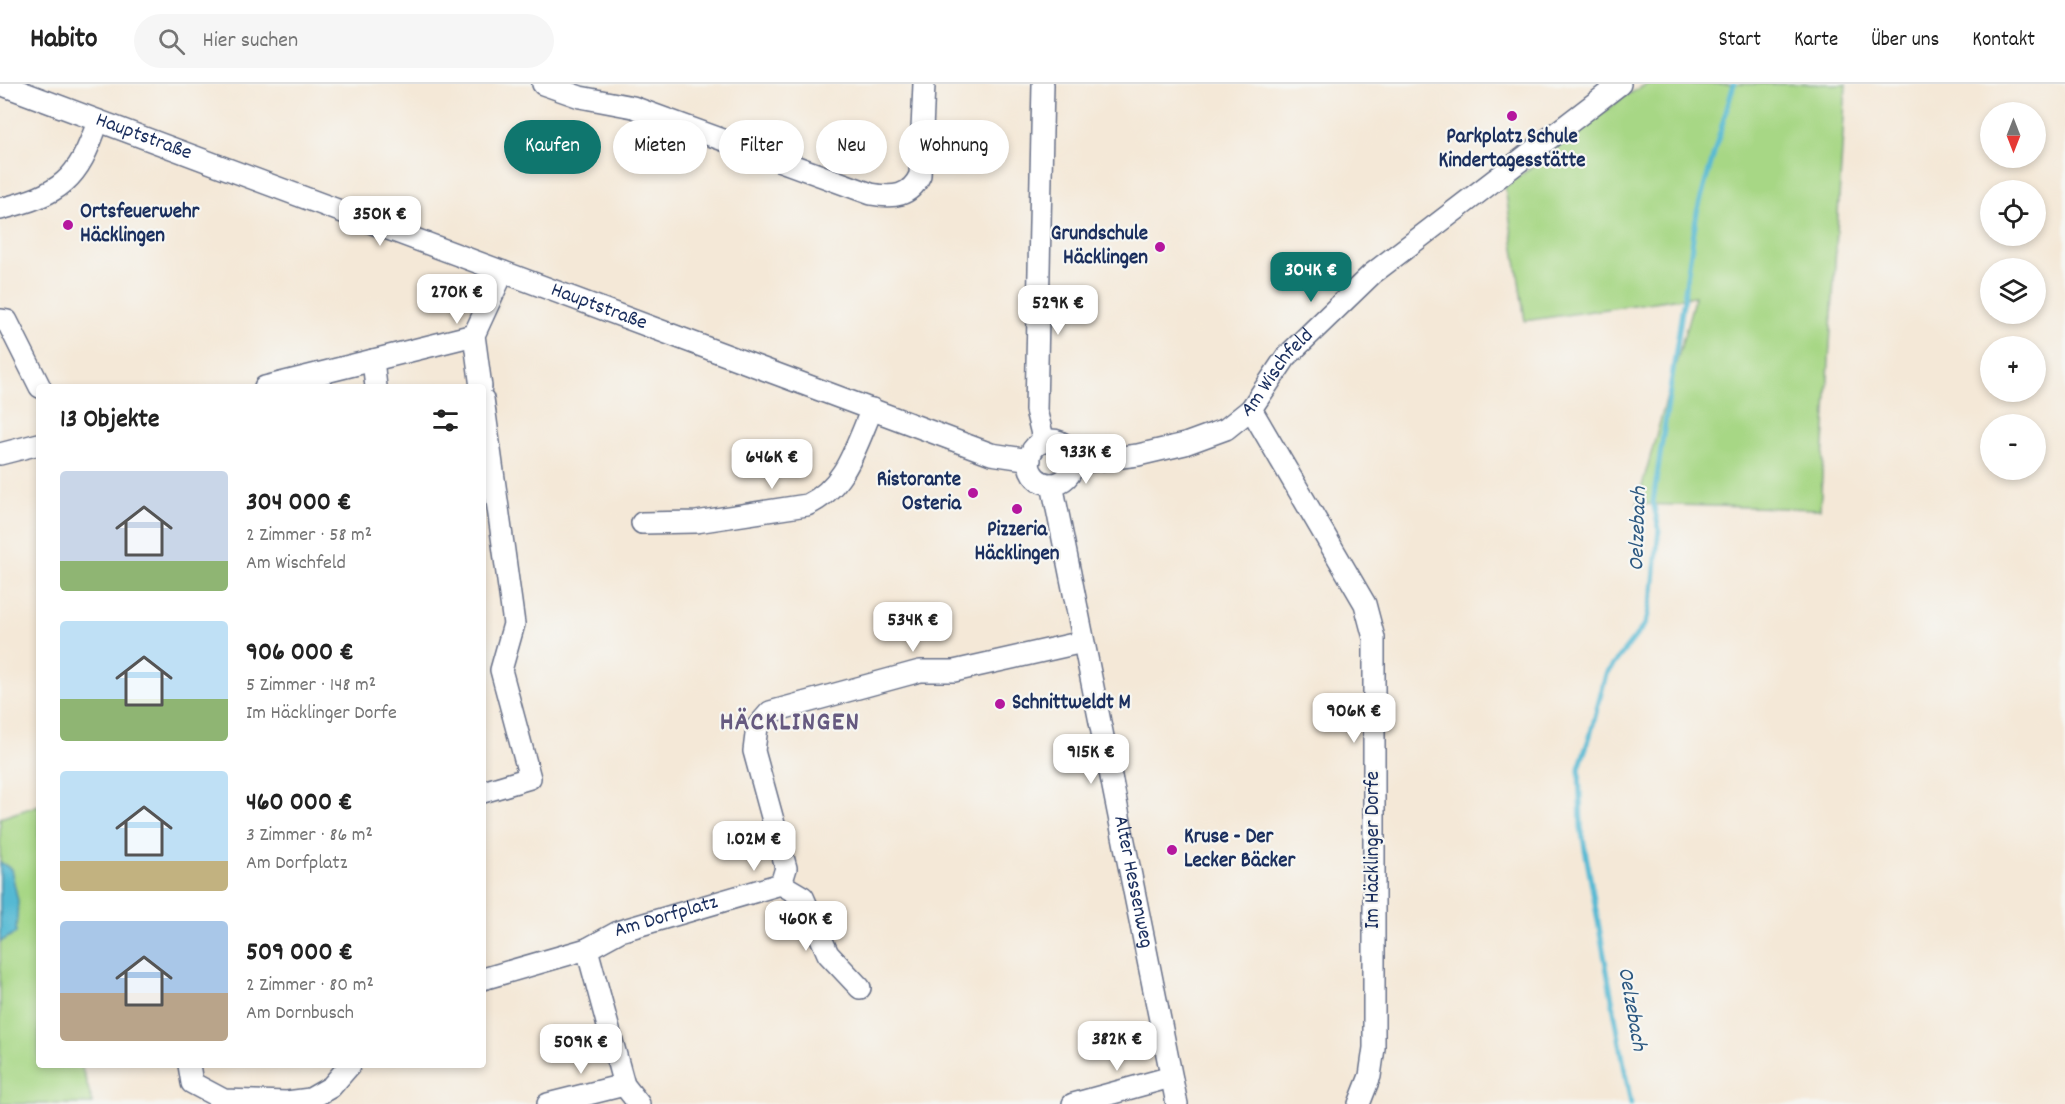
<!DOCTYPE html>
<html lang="de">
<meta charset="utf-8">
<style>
:root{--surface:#fff;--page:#f6f6f6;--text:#222;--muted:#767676;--line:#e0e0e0;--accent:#0f766e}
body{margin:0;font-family:Dekko,sans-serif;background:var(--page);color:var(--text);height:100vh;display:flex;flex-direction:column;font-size:22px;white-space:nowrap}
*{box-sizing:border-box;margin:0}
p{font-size:20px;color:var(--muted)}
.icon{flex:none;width:33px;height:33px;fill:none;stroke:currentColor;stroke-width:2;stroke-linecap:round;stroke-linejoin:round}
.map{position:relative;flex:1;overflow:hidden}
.sheet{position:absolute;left:36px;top:300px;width:450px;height:684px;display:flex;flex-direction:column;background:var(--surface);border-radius:6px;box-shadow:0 3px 9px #0003}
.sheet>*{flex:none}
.banner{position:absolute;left:504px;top:36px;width:570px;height:54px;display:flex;gap:12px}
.needle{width:39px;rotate:180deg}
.fabs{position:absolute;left:1980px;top:18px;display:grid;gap:12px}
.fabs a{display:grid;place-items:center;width:66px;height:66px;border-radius:50%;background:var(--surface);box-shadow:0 3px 9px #0003;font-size:30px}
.price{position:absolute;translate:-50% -51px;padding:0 14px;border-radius:12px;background:#fff;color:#222;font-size:20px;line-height:39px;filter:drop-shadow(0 2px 3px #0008)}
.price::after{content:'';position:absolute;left:50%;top:36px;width:18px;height:14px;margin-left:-9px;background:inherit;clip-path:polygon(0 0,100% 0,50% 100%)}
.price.active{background:var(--accent);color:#fff}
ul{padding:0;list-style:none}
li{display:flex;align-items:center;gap:18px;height:150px;padding:0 24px}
li span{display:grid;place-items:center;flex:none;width:168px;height:120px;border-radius:6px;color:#555}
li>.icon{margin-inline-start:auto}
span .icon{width:72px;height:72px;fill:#fffc;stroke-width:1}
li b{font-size:26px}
h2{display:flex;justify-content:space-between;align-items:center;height:72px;padding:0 24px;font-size:26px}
.chip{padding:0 21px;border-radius:27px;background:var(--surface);box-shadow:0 3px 9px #0003;font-size:21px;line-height:54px}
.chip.active{background:var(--accent);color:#fff}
header{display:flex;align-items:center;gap:36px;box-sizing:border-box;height:84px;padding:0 30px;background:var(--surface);border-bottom:2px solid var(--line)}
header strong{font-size:28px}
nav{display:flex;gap:33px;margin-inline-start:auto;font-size:21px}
.search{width:420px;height:54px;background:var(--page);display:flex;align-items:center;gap:15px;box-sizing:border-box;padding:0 21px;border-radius:33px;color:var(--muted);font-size:22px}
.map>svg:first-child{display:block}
.green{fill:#a7d785;stroke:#618372;stroke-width:1.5}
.water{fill:#55b9d3;stroke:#387498;stroke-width:1.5}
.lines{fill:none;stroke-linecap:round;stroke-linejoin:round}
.stream{stroke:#55b9d3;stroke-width:5}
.street-casing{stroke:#677088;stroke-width:24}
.street{stroke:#fff;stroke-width:21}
.poi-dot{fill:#b5179e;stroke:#f6f6f2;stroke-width:2}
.labels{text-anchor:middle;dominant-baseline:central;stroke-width:4.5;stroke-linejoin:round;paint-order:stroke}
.street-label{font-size:21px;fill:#1b2f5e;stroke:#f6f6f2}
.poi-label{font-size:21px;font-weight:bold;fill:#1b2f5e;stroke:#f6f6f2;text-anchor:start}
.water-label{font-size:22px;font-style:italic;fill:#2c5881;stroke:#f6f6f2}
.district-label{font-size:27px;font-weight:bold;letter-spacing:1.5px;fill:#665a80;stroke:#f6f6f2}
</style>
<header>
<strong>Habito</strong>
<div class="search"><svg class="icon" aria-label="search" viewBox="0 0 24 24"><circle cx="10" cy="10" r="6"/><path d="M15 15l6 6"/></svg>Hier suchen</div>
<nav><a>Start</a><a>Karte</a><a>Über uns</a><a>Kontakt</a></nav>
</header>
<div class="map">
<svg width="2065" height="1020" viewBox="0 0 2065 1020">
<rect width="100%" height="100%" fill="#f6f6f2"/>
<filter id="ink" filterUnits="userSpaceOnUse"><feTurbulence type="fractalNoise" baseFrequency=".0167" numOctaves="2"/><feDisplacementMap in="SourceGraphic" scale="12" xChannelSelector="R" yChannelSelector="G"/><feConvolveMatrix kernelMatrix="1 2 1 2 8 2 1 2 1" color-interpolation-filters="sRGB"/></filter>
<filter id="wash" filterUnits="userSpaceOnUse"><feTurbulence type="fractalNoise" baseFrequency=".008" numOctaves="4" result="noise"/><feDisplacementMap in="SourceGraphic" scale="24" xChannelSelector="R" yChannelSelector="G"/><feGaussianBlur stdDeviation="1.35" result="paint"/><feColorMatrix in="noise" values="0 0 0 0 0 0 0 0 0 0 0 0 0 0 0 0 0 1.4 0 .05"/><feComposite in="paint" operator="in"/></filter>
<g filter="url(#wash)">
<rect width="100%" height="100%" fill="#f4e8d7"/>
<g class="green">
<path d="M1647,0h199l-26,425 -183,-5 58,-208 -170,25 -20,-134 120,-91z"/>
<path d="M39,721v260h42l12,39h-93v-286z"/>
</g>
<path class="water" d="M0,778l11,7 7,32 -2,32 -16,9z"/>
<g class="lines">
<path class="stream" d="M1631,1020l-50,-277 -2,-59 11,-32 16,-62 40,-51 7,-32 6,-62 -6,-27 44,-290 37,-128"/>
</g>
</g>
<g filter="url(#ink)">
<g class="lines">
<defs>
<g id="street">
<path id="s1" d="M0,0l991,370 39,6"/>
<path d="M543,0l37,13 53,10 238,87c22,4 39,3 49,-19l4,-91"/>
<path d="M1043,0l-7,326 8,32"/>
<path d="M0,125c61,-15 78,-28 98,-88"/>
<path d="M0,236l7,1 33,66"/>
<path d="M373,276l3,27"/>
<path d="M265,303l209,-52"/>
<path d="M481,303l-7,-52 29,-63"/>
<path d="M483,315l31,225 -13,46 29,108 -47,14"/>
<path d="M1251,325l114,195 9,34v410l-4,28 -11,28"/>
<circle cx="1051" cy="378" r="22"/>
<path d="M0,370l39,-10"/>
<path id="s2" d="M1073,379l65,-8 47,-11 41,-15 25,-20 35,-52 86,-83 248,-190"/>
<path id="s3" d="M1052,400l125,620"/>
<path d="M642,439l54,-1 111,-17c38,-17 49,-59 65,-96"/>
<path d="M781,800l22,13 25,57 32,34"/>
<path d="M587,865l37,136 15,19"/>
<path id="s4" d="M483,895l104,-30 33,-18 161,-47 5,-16 -32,-117 3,-24 13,-15 150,-41h34l129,-29"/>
<path d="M189,981l3,18 32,17 63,2 23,-3 21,-12 19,-22"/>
<path d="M548,1020l76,-19"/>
<path d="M1073,1020l98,-27"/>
</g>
</defs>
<use href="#street" class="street-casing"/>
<use href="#street" class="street"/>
</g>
</g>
<g class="poi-dot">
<circle cx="1512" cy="32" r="6"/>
<circle cx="68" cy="141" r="6"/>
<circle cx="1160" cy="163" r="6"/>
<circle cx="973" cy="409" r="6"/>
<circle cx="1017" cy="425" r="6"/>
<circle cx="1000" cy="620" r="6"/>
<circle cx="1172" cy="766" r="6"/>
</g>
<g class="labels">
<g class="street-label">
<text stroke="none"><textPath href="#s1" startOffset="153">Hauptstraße</textPath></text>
<text stroke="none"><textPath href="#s1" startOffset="639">Hauptstraße</textPath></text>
<text stroke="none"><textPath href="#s2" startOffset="234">Am Wischfeld</textPath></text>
<text transform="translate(1374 766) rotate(-90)">Im Häcklinger Dorfe</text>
<text stroke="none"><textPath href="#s3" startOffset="406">Alter Hessenweg</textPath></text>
<text stroke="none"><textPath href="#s4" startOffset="194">Am Dorfplatz</textPath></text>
</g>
<g class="poi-label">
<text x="1512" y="54" text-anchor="middle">Parkplatz Schule<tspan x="1512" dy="24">Kindertagesstätte</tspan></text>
<text x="80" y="129">Ortsfeuerwehr<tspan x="80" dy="24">Häcklingen</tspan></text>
<text x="1148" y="151" text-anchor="end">Grundschule<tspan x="1148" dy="24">Häcklingen</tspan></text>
<text x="961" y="397" text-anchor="end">Ristorante<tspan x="961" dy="24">Osteria</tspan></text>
<text x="1017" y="447" text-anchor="middle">Pizzeria<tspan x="1017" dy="24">Häcklingen</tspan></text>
<text x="1012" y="620">Schnittweldt M</text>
<text x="1184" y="754">Kruse - Der<tspan x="1184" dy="24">Lecker Bäcker</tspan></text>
</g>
<g class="water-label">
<text transform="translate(1639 445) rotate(-88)">Oelzebach</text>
<text transform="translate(1631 925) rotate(80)">Oelzebach</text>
</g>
<g class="district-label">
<text x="790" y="639">HÄCKLINGEN</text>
</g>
</g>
</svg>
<div class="fabs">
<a><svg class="needle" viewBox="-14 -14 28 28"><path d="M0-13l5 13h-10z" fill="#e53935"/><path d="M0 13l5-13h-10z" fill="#767676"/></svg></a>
<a><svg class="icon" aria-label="locate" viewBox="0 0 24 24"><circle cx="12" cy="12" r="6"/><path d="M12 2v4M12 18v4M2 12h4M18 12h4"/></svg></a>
<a><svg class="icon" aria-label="layers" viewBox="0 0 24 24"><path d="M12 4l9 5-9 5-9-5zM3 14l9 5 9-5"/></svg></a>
<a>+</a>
<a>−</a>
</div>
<b class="price" style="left:380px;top:163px">350K €</b>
<b class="price active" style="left:1311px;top:219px">304K €</b>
<b class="price" style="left:457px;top:241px">270K €</b>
<b class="price" style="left:1058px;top:252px">529K €</b>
<b class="price" style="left:1086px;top:401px">933K €</b>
<b class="price" style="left:772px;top:406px">646K €</b>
<b class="price" style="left:913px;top:569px">534K €</b>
<b class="price" style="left:1354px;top:660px">906K €</b>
<b class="price" style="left:1091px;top:701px">915K €</b>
<b class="price" style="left:754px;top:788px">1.02M €</b>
<b class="price" style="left:806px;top:868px">460K €</b>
<b class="price" style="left:1117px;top:988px">382K €</b>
<b class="price" style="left:581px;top:991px">509K €</b>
<div class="banner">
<a class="chip active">Kaufen</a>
<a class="chip">Mieten</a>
<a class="chip">Filter</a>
<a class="chip">Neu</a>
<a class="chip">Wohnung</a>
</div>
<section class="sheet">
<h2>13 Objekte<svg class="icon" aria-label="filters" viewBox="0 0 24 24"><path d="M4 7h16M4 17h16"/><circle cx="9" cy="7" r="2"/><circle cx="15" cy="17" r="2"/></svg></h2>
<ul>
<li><span style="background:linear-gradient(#c9d6e8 75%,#8fb573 0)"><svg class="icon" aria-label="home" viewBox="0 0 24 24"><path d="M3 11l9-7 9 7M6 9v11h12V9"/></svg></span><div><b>304 000 €</b><p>2 Zimmer · 58 m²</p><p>Am Wischfeld</p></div></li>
<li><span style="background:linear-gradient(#bfe0f5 65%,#8fb573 0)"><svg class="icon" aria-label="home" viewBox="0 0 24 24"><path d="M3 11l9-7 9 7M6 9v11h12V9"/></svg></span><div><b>906 000 €</b><p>5 Zimmer · 148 m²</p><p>Im Häcklinger Dorfe</p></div></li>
<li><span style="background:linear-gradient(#bfe0f5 75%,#c2b280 0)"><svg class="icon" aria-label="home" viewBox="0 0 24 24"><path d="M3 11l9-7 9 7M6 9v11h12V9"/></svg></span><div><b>460 000 €</b><p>3 Zimmer · 86 m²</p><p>Am Dorfplatz</p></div></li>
<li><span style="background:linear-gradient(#a9c7e8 60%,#b9a48a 0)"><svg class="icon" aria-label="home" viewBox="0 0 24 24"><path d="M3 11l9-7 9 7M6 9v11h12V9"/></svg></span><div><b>509 000 €</b><p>2 Zimmer · 80 m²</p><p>Am Dornbusch</p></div></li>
</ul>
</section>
</div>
